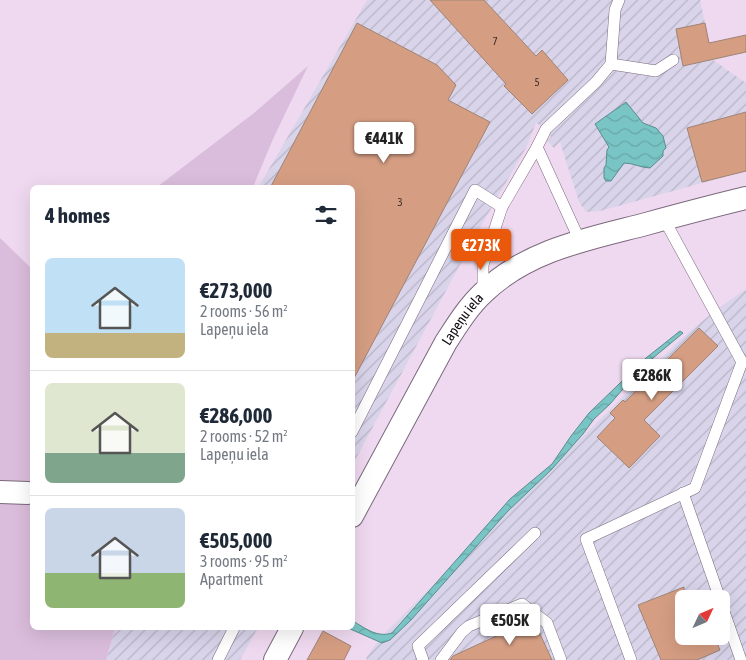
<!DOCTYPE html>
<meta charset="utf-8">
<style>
:root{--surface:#fff;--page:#f2f2f3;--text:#1f2937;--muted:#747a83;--line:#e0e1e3;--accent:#ea580c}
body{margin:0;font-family:"Asap Condensed",sans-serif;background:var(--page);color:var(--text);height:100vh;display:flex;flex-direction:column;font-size:19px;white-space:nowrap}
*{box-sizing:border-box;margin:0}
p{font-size:16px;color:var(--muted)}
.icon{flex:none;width:28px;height:28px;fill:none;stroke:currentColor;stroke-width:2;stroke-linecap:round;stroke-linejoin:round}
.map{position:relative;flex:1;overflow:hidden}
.panel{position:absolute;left:30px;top:185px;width:325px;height:445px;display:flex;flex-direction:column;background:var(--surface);border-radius:8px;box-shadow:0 5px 20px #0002}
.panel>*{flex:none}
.needle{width:32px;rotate:46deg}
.buttons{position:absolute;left:675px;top:590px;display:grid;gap:10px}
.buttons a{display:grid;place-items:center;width:55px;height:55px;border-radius:8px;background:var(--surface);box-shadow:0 5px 20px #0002;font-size:25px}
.price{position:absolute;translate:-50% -42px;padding:0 11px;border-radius:5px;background:#fff;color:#222;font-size:16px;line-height:32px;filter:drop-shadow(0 1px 2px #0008)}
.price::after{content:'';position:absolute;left:50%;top:30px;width:15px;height:11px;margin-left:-8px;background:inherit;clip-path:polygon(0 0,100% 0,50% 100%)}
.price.selected{background:var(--accent);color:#fff}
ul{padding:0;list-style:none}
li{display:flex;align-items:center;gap:15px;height:125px;padding:0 15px}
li+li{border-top:1px solid var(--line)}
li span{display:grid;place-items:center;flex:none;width:140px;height:100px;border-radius:8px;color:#555}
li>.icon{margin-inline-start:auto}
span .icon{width:60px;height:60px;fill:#fffc;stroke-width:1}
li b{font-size:21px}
h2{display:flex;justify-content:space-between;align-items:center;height:60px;padding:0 15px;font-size:21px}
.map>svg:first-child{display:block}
.industrial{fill:url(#industrial-furrows);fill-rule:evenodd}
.green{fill:#dabddc}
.water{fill:url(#water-waves);stroke:#5a8c8e}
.building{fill:#d59e83;stroke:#9e8376}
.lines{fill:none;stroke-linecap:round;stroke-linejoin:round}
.service-casing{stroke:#7b687c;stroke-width:12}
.minor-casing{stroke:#7b687c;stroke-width:24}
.service{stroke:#fff;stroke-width:11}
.minor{stroke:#fff;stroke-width:22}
.labels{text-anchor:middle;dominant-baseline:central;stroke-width:4;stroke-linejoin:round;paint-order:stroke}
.number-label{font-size:11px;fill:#412e2d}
.street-label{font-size:14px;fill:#100910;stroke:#fff}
</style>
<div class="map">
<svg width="746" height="660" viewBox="0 0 746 660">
<defs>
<pattern id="industrial-furrows" width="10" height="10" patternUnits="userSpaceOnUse" patternTransform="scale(1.25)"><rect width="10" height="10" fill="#d9d4ea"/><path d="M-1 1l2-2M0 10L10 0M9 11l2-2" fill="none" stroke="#b9b5c8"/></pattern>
<pattern id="water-waves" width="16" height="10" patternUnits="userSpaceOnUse" patternTransform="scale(1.25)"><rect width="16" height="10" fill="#79c4c4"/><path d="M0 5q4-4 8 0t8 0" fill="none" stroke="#68a7a7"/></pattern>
</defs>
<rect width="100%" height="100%" fill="#efd9f0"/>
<g class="industrial">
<path d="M367,0h333l13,60 33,23v88l-146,40 -14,1 -7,-10 -19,-60 -6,6 -7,-7 4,-4 -5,-8 -10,-6 -9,23 -50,87 -124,231 -1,-276h-94z"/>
<path d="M746,289v371h-379l-1,-2 15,-21 298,-296 34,-29zM684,599h37v37h-37z"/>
<path d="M115,628h143l-18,32h-134z"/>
</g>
<g class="green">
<path d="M308,66l-35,73 -20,48h-96l97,-74z"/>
<path d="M0,238l32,31v359h83l-9,32h-106z"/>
</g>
<g class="water">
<path d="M626,102l17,21 13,5 7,8 3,12 -3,3v5l-13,12c-9,0 -16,-5 -26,-5l-13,18h-5l-2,-3v-10l2,-3 1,-15 2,-3 -14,-23z"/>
<path d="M680,331l3,2 -42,35 -31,36 -16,15 -11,15 -31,35 -45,43 -96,108 -21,20 -8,3 -34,-15h4l1,-7c12,7 24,17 39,12l118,-134 42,-35 19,-28 18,-23 57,-55z"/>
</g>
<g class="building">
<path d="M430,0h54l52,56 6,-6 26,30 -36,34 -28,-28 2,-2z"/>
<path d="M357,23l80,42 19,20 -8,15 42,22 -138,260v-194h-82z"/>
<path d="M705,23l4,20 37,-8v17l-63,14 -7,-37z"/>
<path d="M746,112v59l-44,11 -15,-54z"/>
<path d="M699,328l19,18 -74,74 16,16 -31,32 -32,-31 18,-19 -5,-5 13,-13 2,2z"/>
<path d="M684,587v49h30l6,14 -23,10h-36l-23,-55z"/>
<path d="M531,620l4,3 17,37h-102l3,-4z"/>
<path d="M323,631l28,15 -7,14h-37z"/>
</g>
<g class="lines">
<defs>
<g id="service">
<path d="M611,64l45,7 17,-11"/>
<path d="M537,147l43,94"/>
<path d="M483,293v-28l19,-58 35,-60 9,-18 50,-47 15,-18 4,-54 4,-10"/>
<path d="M352,432l123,-242 27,17"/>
<path d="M683,493l37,106"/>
<path d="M721,603l20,57"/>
<path d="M218,660l16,-32"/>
<path d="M423,660l-5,-14 117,-113"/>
<path d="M441,660l21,-28 7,-6 53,-22 25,19 14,37"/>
<path d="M631,660l-45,-121 109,-51 47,-126 -78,-143"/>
</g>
<g id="minor">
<path d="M0,492l28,1"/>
<path id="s1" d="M352,516l94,-174c11,-17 22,-35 37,-49 44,-43 105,-54 163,-69 33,-9 67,-18 100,-26"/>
<path d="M275,660l17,-32"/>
</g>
</defs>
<use href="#service" class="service-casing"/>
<use href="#minor" class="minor-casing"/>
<use href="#service" class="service"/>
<use href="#minor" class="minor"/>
</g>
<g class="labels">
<g class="number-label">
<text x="495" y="41">7</text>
<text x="537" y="82">5</text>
<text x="400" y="202">3</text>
</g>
<g class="street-label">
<text stroke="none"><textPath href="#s1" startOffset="226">Lapeņu iela</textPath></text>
</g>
</g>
</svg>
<div class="buttons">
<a><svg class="needle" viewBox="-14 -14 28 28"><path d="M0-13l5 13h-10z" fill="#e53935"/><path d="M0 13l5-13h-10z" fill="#747a83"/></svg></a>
</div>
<b class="price" style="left:384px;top:164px">€441K</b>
<b class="price selected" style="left:481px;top:271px">€273K</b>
<b class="price" style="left:652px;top:401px">€286K</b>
<b class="price" style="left:510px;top:646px">€505K</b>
<section class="panel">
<h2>4 homes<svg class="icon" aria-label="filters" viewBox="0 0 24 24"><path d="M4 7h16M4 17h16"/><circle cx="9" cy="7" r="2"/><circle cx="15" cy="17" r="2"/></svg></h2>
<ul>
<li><span style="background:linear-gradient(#bfe0f5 75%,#c2b280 0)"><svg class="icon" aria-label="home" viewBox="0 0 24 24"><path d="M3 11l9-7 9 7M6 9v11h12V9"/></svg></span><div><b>€273,000</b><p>2 rooms · 56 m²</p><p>Lapeņu iela</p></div></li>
<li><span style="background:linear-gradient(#dfe7d0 70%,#7fa58c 0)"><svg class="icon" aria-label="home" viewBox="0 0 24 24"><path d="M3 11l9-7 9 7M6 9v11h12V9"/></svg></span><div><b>€286,000</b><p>2 rooms · 52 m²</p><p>Lapeņu iela</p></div></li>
<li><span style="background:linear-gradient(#c9d6e8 65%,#8fb573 0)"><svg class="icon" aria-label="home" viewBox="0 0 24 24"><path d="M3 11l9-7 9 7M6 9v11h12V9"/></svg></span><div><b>€505,000</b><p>3 rooms · 95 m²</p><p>Apartment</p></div></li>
</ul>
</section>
</div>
